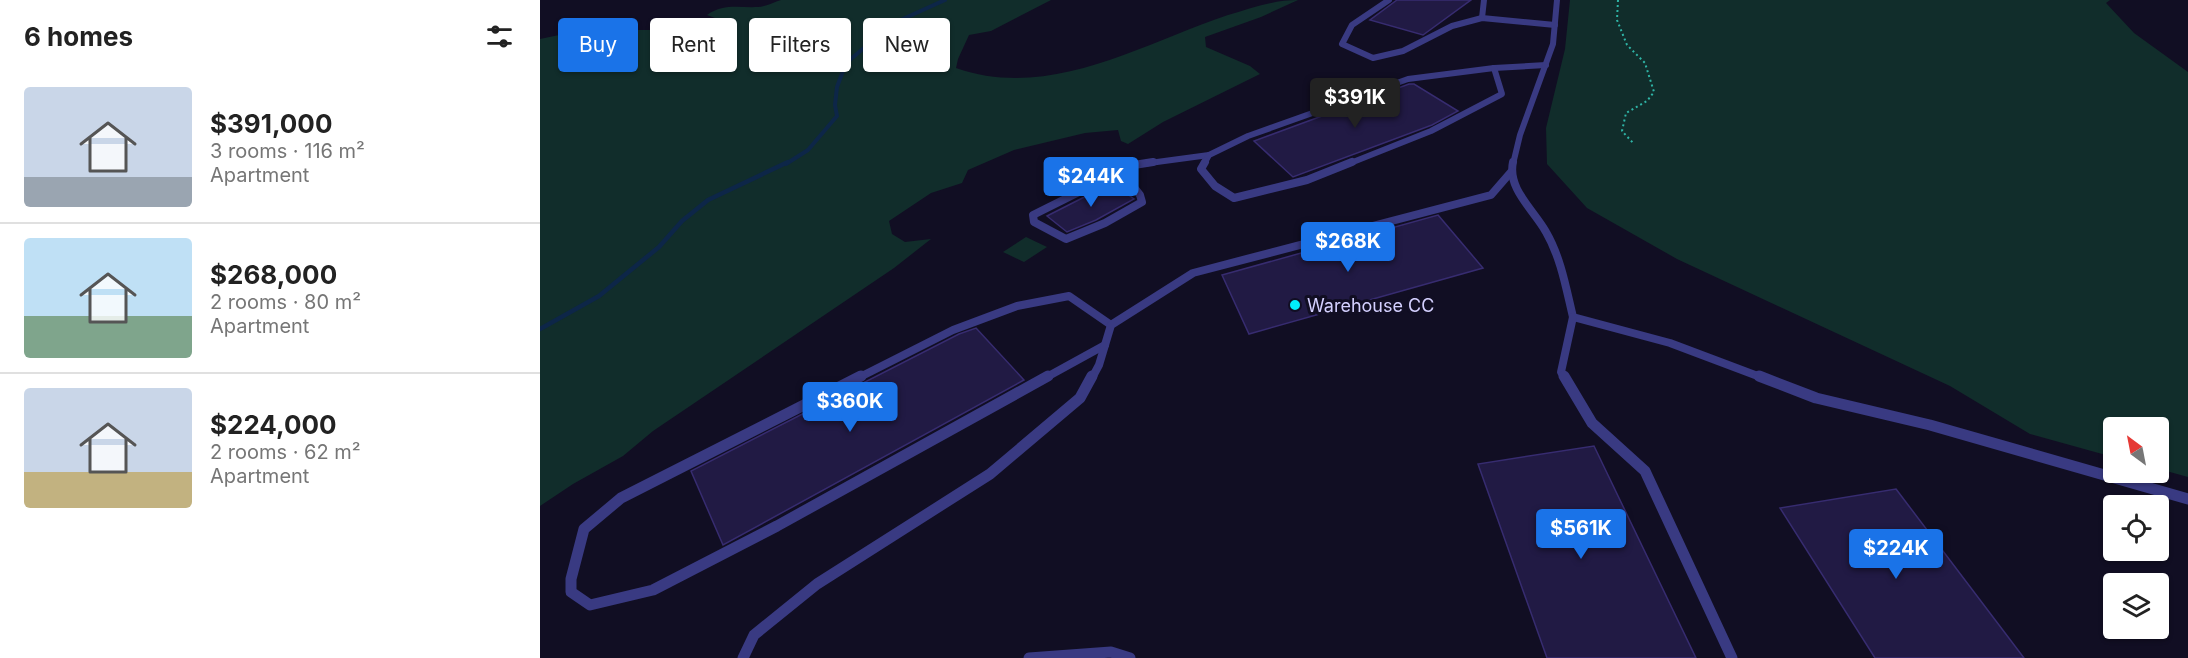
<!DOCTYPE html>
<meta charset="utf-8">
<style>
:root{--surface:#fff;--page:#f2f2f2;--text:#222;--muted:#767676;--line:#e0e0e0;--accent:#1a73e8}
body{margin:0;font-family:Inter,sans-serif;background:var(--page);color:var(--text);height:100vh;display:flex;flex-direction:column;font-size:22px;white-space:nowrap}
*{box-sizing:border-box;margin:0}
p{font-size:20px;color:var(--muted)}
.icon{flex:none;width:33px;height:33px;fill:none;stroke:currentColor;stroke-width:2;stroke-linecap:round;stroke-linejoin:round}
.map{position:relative;flex:1;overflow:hidden}
.details{display:flex;flex-direction:column;background:var(--surface);width:540px}
.details>*{flex:none}
.top-card{position:absolute;left:18px;top:18px;width:570px;height:54px;display:flex;gap:12px}
.needle{width:39px;rotate:328deg}
.fabs{position:absolute;left:1563px;top:417px;display:grid;gap:12px}
.fabs a{display:grid;place-items:center;width:66px;height:66px;border-radius:6px;background:var(--surface);box-shadow:0 2px 4px #0004;font-size:30px}
.price{position:absolute;translate:-50% -51px;padding:0 14px;border-radius:6px;background:var(--accent);color:#fff;font-size:20px;line-height:39px;filter:drop-shadow(0 2px 3px #0008)}
.price::after{content:'';position:absolute;left:50%;top:36px;width:18px;height:14px;margin-left:-9px;background:inherit;clip-path:polygon(0 0,100% 0,50% 100%)}
.price.active{background:#222;color:#fff}
ul{padding:0;list-style:none}
li{display:flex;align-items:center;gap:18px;height:150px;padding:0 24px}
li+li{border-top:2px solid var(--line)}
li span{display:grid;place-items:center;flex:none;width:168px;height:120px;border-radius:6px;color:#555}
li>.icon{margin-inline-start:auto}
span .icon{width:72px;height:72px;fill:#fffc;stroke-width:1}
li b{font-size:26px}
h2{display:flex;justify-content:space-between;align-items:center;height:72px;padding:0 24px;font-size:26px}
.chip{padding:0 21px;border-radius:6px;background:var(--surface);box-shadow:0 2px 4px #0004;font-size:21px;line-height:54px}
.chip.active{background:var(--accent);color:#fff}
main{display:flex;flex:1;min-height:0}
.map>svg:first-child{display:block}
.green{fill:#112d2b}
.lines{fill:none;stroke-linecap:round;stroke-linejoin:round}
.stream-far1{stroke:#0d2648;stroke-width:4}
.stream{stroke:#0d2648;stroke-width:4.5}
.building{fill:#211a44;stroke:#372c70;stroke-width:1.5}
.path{stroke:#2fb4a6;stroke-width:2;stroke-dasharray:2 3;stroke-linecap:butt}
.lane-far2{stroke:#393a82;stroke-width:6}
.lane-far1{stroke:#393a82;stroke-width:8}
.lane{stroke:#393a82;stroke-width:11}
.poi-dot{fill:#01edfa;stroke:#110e23;stroke-width:2}
.labels{text-anchor:middle;dominant-baseline:central;stroke-width:6;stroke-linejoin:round;paint-order:stroke}
.poi-label{font-size:18px;fill:#d4d0ff;stroke:#110e23;text-anchor:start}
</style>
<main>
<section class="details">
<h2>6 homes<svg class="icon" aria-label="filters" viewBox="0 0 24 24"><path d="M4 7h16M4 17h16"/><circle cx="9" cy="7" r="2"/><circle cx="15" cy="17" r="2"/></svg></h2>
<ul>
<li><span style="background:linear-gradient(#c9d6e8 75%,#9aa5b1 0)"><svg class="icon" aria-label="home" viewBox="0 0 24 24"><path d="M3 11l9-7 9 7M6 9v11h12V9"/></svg></span><div><b>$391,000</b><p>3 rooms · 116 m²</p><p>Apartment</p></div></li>
<li><span style="background:linear-gradient(#bfe0f5 65%,#7fa58c 0)"><svg class="icon" aria-label="home" viewBox="0 0 24 24"><path d="M3 11l9-7 9 7M6 9v11h12V9"/></svg></span><div><b>$268,000</b><p>2 rooms · 80 m²</p><p>Apartment</p></div></li>
<li><span style="background:linear-gradient(#c9d6e8 70%,#c2b280 0)"><svg class="icon" aria-label="home" viewBox="0 0 24 24"><path d="M3 11l9-7 9 7M6 9v11h12V9"/></svg></span><div><b>$224,000</b><p>2 rooms · 62 m²</p><p>Apartment</p></div></li>
</ul>
</section>
<div class="map">
<svg width="1648" height="658" viewBox="0 0 1648 658">
<rect width="100%" height="100%" fill="#110e23"/>
<g class="green">
<path d="M241,0h270l-60,31 -22,4 -11,24 -2,9c94,33 185,-24 272,-53 24,-7 45,-15 70,-15l-37,17 -56,20 1,10 44,19 10,8 -97,48 -35,22 -7,-3 -3,-11 -33,3 -71,17 -46,20 -6,13 -31,10 -42,28 3,13 13,8 26,-3 -37,29 -241,163 -30,25 -50,28 -33,22v-467l43,-9h105l32,-10 -13,-5c17,-12 32,-7 51,-8 7,0 16,-5 23,-7z"/>
<path d="M1030,0h540l-4,3 28,30 54,39v405l-29,-8 -1,-41h-44l-1,29 -83,-23 -80,-48 -273,-127 -90,-51 -40,-44 -1,-36 19,-79z"/>
<path d="M486,237l21,10 -23,15 -21,-10z"/>
</g>
<g class="lines">
<path class="stream-far1" d="M246,164l22,-14 29,-34 -2,-11 2,-18 9,-24 48,-40 51,-23"/>
<path class="stream" d="M0,329l59,-33 60,-49 23,-26 26,-21 80,-38"/>
</g>
<g class="building">
<path d="M857,0h74l-48,35 -53,-15z"/>
<path d="M869,84h5l44,27 -26,14 -139,52 -39,-36z"/>
<path d="M572,183l22,16 -38,21 -29,12 -20,-16z"/>
<path d="M898,215l45,53 -234,66 -27,-59z"/>
<path d="M436,328l48,52 -301,165 -32,-74 268,-137z"/>
<path d="M1054,446l102,212h-149l-69,-194z"/>
<path d="M1356,489l128,169h-149l-95,-150z"/>
</g>
<g class="lines">
<path class="path" d="M1078,0l-1,20 10,25 18,18 9,29 -7,9 -21,12 -4,18 12,13"/>
<g class="lane-far2">
<path d="M849,0l-37,25 -10,19 31,14 30,-7 49,-25 30,-8 73,7"/>
<path d="M942,18l2,-18"/>
<path d="M954,68l52,-3"/>
<path d="M602,164l67,-9"/>
<path d="M664,164l5,-9 39,-19 160,-57 86,-11"/>
<path d="M808,164l83,-33 71,-37 -8,-26"/>
<path d="M973,164l7,-29 33,-91 4,-44"/>
</g>
<g class="lane-far1">
<path d="M665,162l-4,7 14,17 19,12 73,-18 45,-18"/>
<path d="M973,162c-6,27 21,48 33,70 15,26 20,56 27,85l97,26 93,35"/>
<path d="M581,171l19,24 2,7 -37,21 -39,16 -32,-17 -1,-7z"/>
<path d="M581,171l13,-6 19,-3"/>
<path d="M318,378l95,-48 64,-24 52,-10 42,29"/>
<path d="M505,378l60,-33"/>
<path d="M552,378l7,-13 12,-40 82,-52 298,-78 20,-23"/>
<path d="M1025,378l-4,-6 12,-55"/>
</g>
<g class="lane">
<path d="M321,376l-240,122 -37,31 -13,50v13l19,13 63,-15 124,-64 271,-150"/>
<path d="M1024,376l28,47 53,48 87,187"/>
<path d="M1219,376l57,22 114,27 258,74"/>
<path d="M203,658l11,-23 63,-51 173,-110 90,-76 12,-22"/>
<path d="M489,658l82,-6 19,6"/>
</g>
</g>
<circle class="poi-dot" cx="755" cy="305" r="6"/>
<g class="labels">
<g class="poi-label">
<text x="767" y="305">Warehouse CC</text>
</g>
</g>
</svg>
<div class="fabs">
<a><svg class="needle" viewBox="-14 -14 28 28"><path d="M0-13l5 13h-10z" fill="#e53935"/><path d="M0 13l5-13h-10z" fill="#767676"/></svg></a>
<a><svg class="icon" aria-label="locate" viewBox="0 0 24 24"><circle cx="12" cy="12" r="6"/><path d="M12 2v4M12 18v4M2 12h4M18 12h4"/></svg></a>
<a><svg class="icon" aria-label="layers" viewBox="0 0 24 24"><path d="M12 4l9 5-9 5-9-5zM3 14l9 5 9-5"/></svg></a>
</div>
<b class="price active" style="left:815px;top:129px">$391K</b>
<b class="price" style="left:551px;top:208px">$244K</b>
<b class="price" style="left:808px;top:273px">$268K</b>
<b class="price" style="left:310px;top:433px">$360K</b>
<b class="price" style="left:1041px;top:560px">$561K</b>
<b class="price" style="left:1356px;top:580px">$224K</b>
<div class="top-card">
<a class="chip active">Buy</a>
<a class="chip">Rent</a>
<a class="chip">Filters</a>
<a class="chip">New</a>
</div>
</div>
</main>
